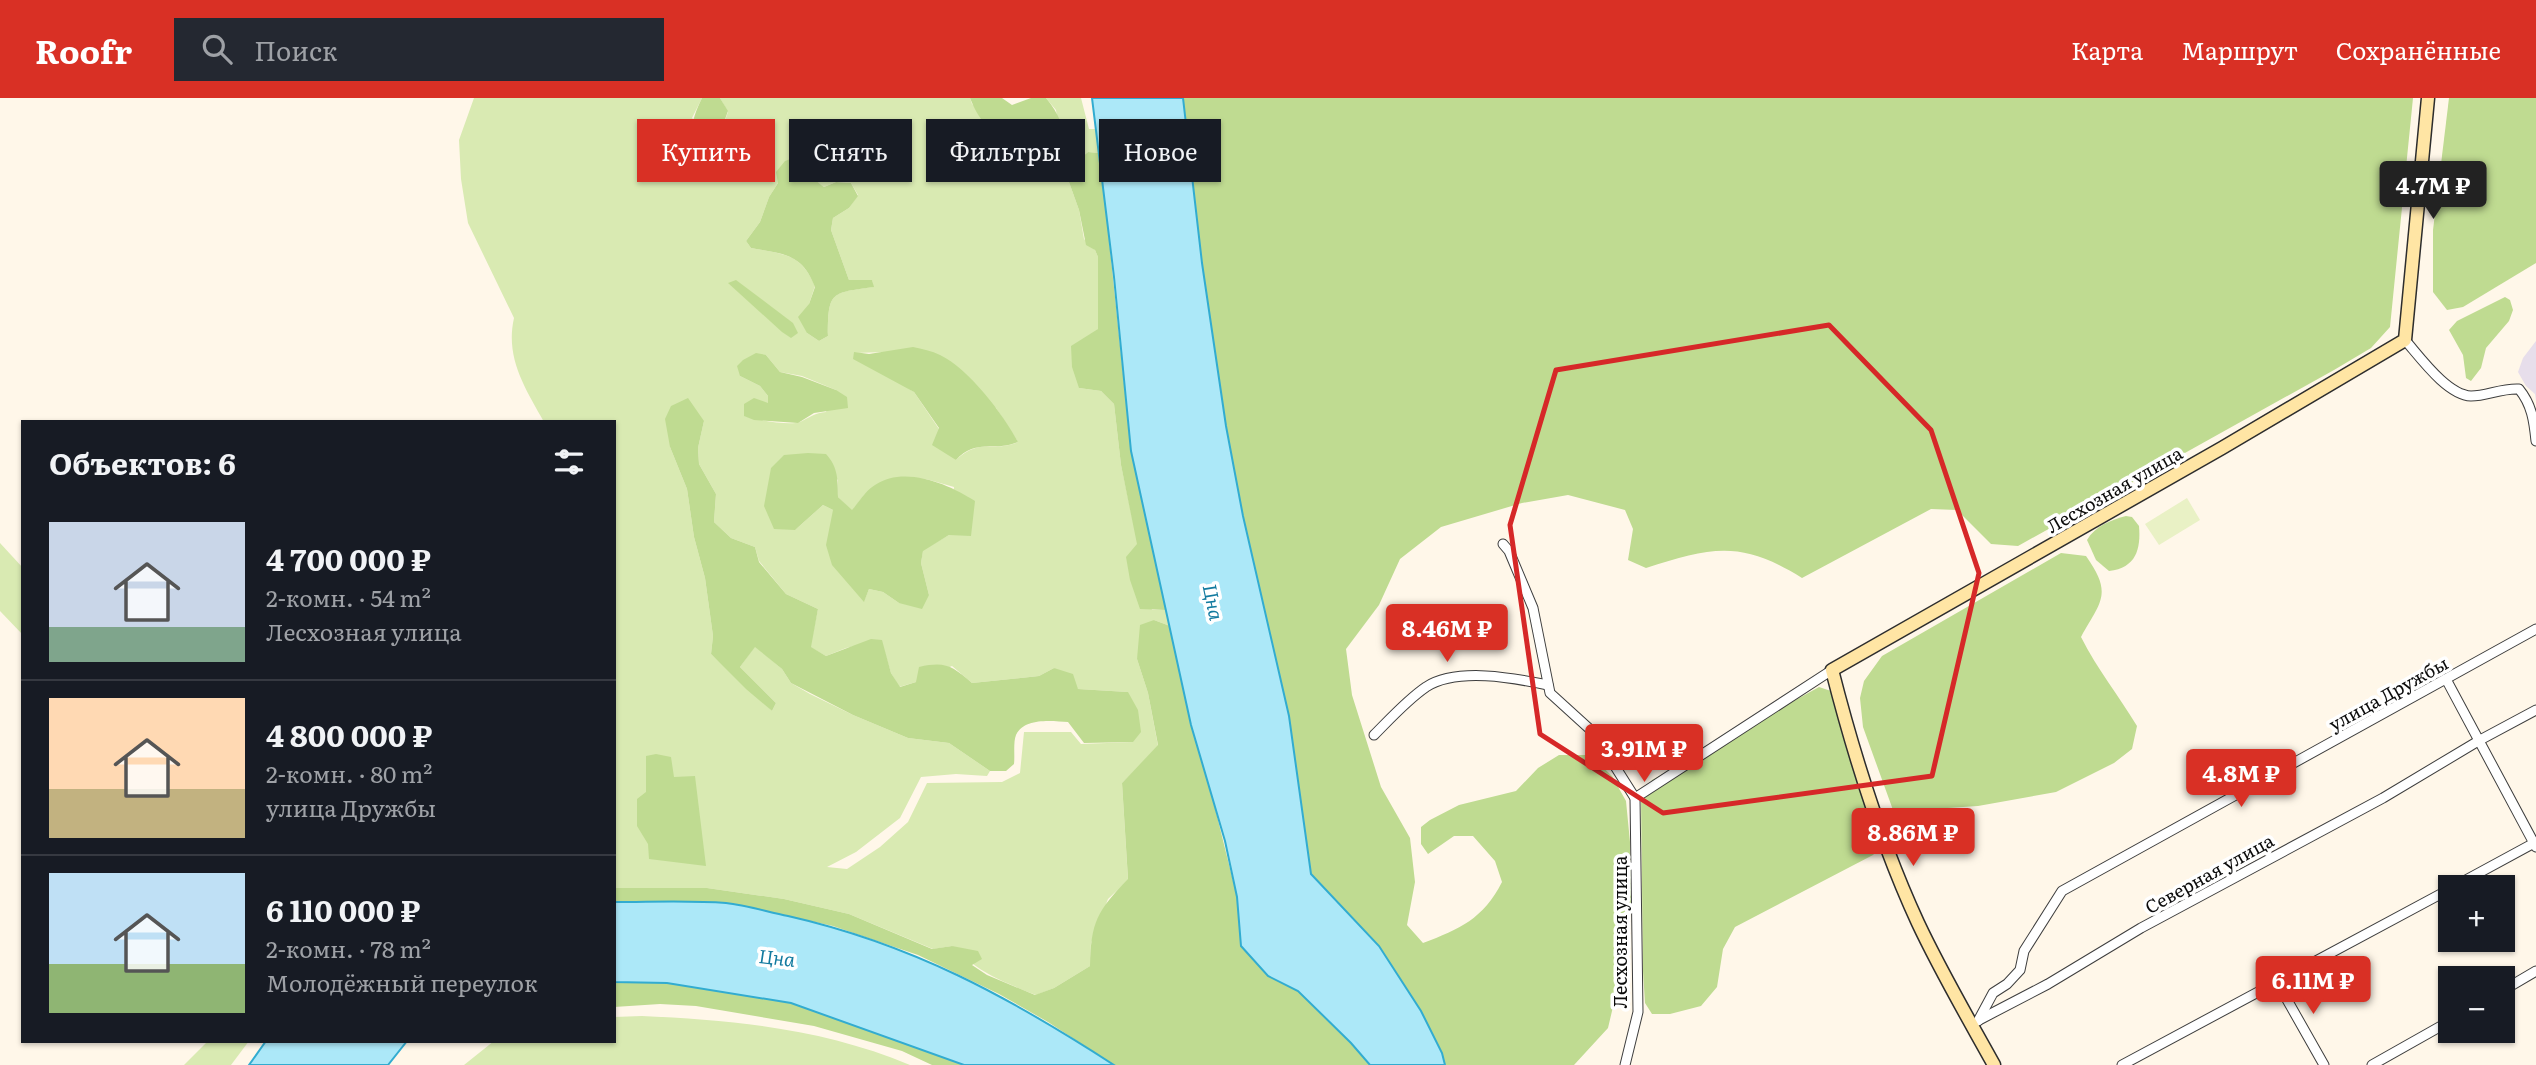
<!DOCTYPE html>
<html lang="ru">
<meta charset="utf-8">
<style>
:root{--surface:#171b24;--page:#242831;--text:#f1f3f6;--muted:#9ea1a6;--line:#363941;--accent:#d93025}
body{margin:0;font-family:Literata,serif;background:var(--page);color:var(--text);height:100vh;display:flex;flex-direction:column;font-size:26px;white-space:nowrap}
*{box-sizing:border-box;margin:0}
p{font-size:23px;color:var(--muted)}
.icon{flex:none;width:38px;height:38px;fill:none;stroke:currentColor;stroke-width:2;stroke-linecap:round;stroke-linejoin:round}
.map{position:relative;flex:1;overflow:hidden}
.sheet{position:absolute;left:21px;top:322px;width:595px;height:623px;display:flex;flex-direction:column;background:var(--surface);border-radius:0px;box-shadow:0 2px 5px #0004}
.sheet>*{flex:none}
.banner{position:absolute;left:637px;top:21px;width:665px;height:63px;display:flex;gap:14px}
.tools{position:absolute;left:2438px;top:777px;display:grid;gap:14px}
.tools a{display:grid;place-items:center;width:77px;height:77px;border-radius:0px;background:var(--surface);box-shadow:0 2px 5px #0004;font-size:35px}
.price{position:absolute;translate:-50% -60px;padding:0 16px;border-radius:7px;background:var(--accent);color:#fff;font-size:23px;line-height:46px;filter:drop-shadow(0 2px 4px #0008)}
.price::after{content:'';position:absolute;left:50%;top:42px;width:21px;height:16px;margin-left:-10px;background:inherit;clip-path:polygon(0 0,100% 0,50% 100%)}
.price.on{background:#222;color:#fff}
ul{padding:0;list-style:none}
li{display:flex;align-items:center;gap:21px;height:175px;padding:0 28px}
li+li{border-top:2px solid var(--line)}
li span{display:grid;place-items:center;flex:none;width:196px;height:140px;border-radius:0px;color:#555}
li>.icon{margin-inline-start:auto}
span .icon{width:84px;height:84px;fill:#fffc;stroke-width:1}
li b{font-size:30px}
h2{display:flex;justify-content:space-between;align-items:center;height:84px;padding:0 28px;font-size:30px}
.pill{padding:0 24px;border-radius:0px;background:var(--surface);box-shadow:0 2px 5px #0004;font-size:24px;line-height:63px}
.pill.on{background:var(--accent);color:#fff}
header{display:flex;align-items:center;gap:42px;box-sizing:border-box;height:98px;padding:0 35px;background:var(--accent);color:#fff}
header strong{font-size:33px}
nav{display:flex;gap:38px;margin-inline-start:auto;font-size:24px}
.search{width:490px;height:63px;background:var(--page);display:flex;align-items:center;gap:18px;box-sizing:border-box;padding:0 24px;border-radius:0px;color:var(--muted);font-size:26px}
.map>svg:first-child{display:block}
.industrial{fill:#e7deeb}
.green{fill:#d9eab2;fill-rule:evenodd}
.forest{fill:#bfdb91}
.pitch{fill:#e9f1c5}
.water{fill:#ace8f8;stroke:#32acd0;stroke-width:2}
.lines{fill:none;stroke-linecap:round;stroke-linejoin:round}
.street-casing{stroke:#3e3e3e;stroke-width:11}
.secondary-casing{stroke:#2d2d2d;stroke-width:15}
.street{stroke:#fff;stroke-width:9}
.secondary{stroke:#ffe5a4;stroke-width:12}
.marked{fill:none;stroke:#d62828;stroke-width:5;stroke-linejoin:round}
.labels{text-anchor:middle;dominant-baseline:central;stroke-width:7;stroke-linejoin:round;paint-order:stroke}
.street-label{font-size:18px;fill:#0b0b0b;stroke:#fff}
.water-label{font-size:19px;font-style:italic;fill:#127a9f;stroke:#fff}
</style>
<header>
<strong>Roofr</strong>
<div class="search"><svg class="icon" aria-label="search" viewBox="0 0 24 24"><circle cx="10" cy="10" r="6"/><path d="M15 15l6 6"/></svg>Поиск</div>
<nav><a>Карта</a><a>Маршрут</a><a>Сохранённые</a></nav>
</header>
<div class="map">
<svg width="2536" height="967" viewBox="0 0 2536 967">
<rect width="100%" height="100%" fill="#fff7e9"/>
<path class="industrial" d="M2536,243v60l-1,-7 -9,-8 -8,-14 5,-14z"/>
<g class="green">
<path d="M474,0h228l-10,20 25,24 11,-30 -8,-14h250l2,6 39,30 9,11 17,7 25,2 -6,-44 -10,-12h35l8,31h8l3,24 -12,-1 -23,19 14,39 5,29 11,11 3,7v72l-19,59 22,3 13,13 7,61 31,145h14l4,16 -16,-6 -17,39 11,34 10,53 -36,37 6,97 -20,19 -17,44 -1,23 -36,22 -18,7c-37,-15 -55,-21 -84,-49l-19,3 -84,-35 -65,-15 -77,-11h-93v-466h-70c-19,-34 -39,-64 -30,-104l-46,-95 -7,-44 -2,-39zM808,69l6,14 10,6 12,-5 15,1 7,12 -9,13 -16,10 -2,12 18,50h23l1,7c-42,6 -45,4 -45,49l-9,5 -12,-8 2,-29 6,-18c-14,-33 -32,-32 -64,-38l-5,-7 14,-19 9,-25 9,-14zM886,254l110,56 22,34c-25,11 -38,-5 -62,18l-17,-31 -25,-37 -60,-39zM766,257l14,17 22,4 34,14 -10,22c-11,1 -16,5 -26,10 -10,4 -44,-2 -55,-6l23,-13v-7l-8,-10 -20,-10zM704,323l-6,27 1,16 17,30 -2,28 17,16 24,9 4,14 27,33 32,15 -8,38 16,9 20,-8 35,-8 10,33 8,14 17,-5 36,-16 20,17 67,-7 15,-8 24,21 50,3 5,50 -52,2 -10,-12h-47l-4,41 -18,9 -75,1 -19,39 -28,25 -33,22 -20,-2 29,-15 44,-34 21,-41 35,-3 31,2 3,-5 -41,-28 -41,-5 -55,-23 -43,-21 -19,-11 -9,-14 -27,-23 -15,21 36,36 -4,8 -61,-57 2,-18 -8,-58 -11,-41 -7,-48 -17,-42zM894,380l32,1 28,8 -5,48 -26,15 -2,13 8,32 -30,8 -16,-11 -14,-3 -5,12 -31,-91 -10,-5 -28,25 43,-51v18l14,14 12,-16z"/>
<path d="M0,445l23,25v67l-23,-24z"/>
<path d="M642,918c92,4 182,13 268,49h-446l30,-24h120v-24z"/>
<path d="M208,943h41l-18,24h-47z"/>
</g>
<g class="forest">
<path d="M702,0h18l8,13 -18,50 -12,13 -9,-6c-1,-27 1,-46 13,-70z"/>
<path d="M970,0h32l10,7 19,-7h15c13,15 18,31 23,50l-7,7c-21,-3 -37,-4 -51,-21 -24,-3 -32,-14 -41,-36z"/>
<path d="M1183,0h1230l-23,229 -19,21 -37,22 -316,176 -27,-2 -34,-34 -26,-1 -129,69c-61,-38 -90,-31 -156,-10l-18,-8 5,-31 -8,-19 -57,-15 -46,8 -81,24 -41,32 -21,46 -33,44 6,46 29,92 29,51 5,44 -8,43 16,18c37,-14 60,-24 79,-61l-7,-21 -22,-25h-19l-26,18 -7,-10v-17l9,-7 29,-15 57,-14 22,-23 21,-13h31l22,21 14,25 4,41 1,58 -7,60 -16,68 -34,37h-129l-3,-12 -63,-107 -68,-72 -22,-158 -46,-200 -17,-90 -24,-163z"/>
<path d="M2449,0h87v165l-73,44 -16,3 -14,-18v-62z"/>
<path d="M1088,54l12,1 31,298 35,159 -26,-1 -10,-29 -4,-23 11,-13 -16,-79 -7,-61 -13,-13 -22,-3 -7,-21 -1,-21 27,-17v-72l-3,-7 -9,-5 -7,-35 -14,-39z"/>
<path d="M796,59c12,10 15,22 28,30l12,-5 15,1 7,13 -9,12 -16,10 -2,12 18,50h23l2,7c-43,6 -46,4 -46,49l-9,5 -12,-8 -9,-16 11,-13 6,-17c-13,-34 -32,-33 -64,-39l-5,-7 14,-19 9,-25 9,-14 -2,-11 9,-11z"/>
<path d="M736,182l57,43 5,10 -7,5 -9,-6 -54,-49z"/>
<path d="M2505,199l5,3 3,10 -4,11 -23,27 -5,20 -10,13 -5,-3 -3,-23 -14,-25 8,-9z"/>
<path d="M913,249c9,2 19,4 27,8 29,14 63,59 78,87 -23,10 -42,-4 -62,18l-24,-15 7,-17 -25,-36 -61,-33 1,-7 15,2z"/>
<path d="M756,255l10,2 14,17 22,5 34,13 11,7 1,11 -34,5 -16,10 -44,-3 -10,-4v-12l10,-6 14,5v-7l-8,-10 -20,-10 -3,-10 6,-6z"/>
<path d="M688,300l16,23 -6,27 1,16 17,30 -2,28 17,16 24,9 4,15 27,32 32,15 -7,38 15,9 45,-17 11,1 9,33 9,14 16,-5 3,-15c27,-6 33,-1 53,16l67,-7 15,-8 19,6 5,15 50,3 10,18 3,22 -8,10 -49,1 -16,-21c-15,-1 -44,-5 -52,13 -3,7 -1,21 -2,29l-8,7h-16l-41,-28 -41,-5 -55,-23 -62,-32 -9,-14 -27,-22 -15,20 36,36 -4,8 -26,-22 -35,-35 2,-18 -8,-58 -11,-41 -7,-48 -17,-42 -5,-28 6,-13z"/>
<path d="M808,355l18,1c12,13 12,26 12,43l14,13c7,-8 13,-19 23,-25 29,-20 74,-1 100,16l-4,35 -22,-1 -26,16 -2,12 8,32 -7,14 -23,-6 -16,-11 -14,-3 -5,13 -32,-37 -6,-20 7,-35 -10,-5 -28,25 -21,-1 -10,-23 7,-38 13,-13z"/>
<path d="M2126,418l6,1 7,9c2,23 -3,42 -30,45l-13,-11 -9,-20c8,-14 24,-20 39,-24z"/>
<path d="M2061,455l25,3c27,38 15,45 -5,81 16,32 38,59 56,89l-5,23 -18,14 -58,29 -78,14 -45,3 -26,14 -14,-13 -30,-83 -3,-29 4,-17 18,-25z"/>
<path d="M1154,522l16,6 67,271 4,49 27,30 30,15 53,52 19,22h-256l-66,-43 -49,-28 -81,-39 -85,-29 -106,-23 -113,-1v-14h93l77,11 65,15 83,35 20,-3 26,5 4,8 -10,6 15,10 48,20 19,-7 36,-22c1,-44 7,-55 38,-87l-6,-96 36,-38 -10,-52 -11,-34 3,-34z"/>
<path d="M1819,589l12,4 7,28 43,128 -8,8 -138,72 -12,22 -6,38 -16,19 -31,8h-18l-7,-11 -2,-32 -2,-171 11,-20z"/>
<path d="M656,656l15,3 3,20 21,-1 11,90 -57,-7 -1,-15 -11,-18v-27l9,-7v-36z"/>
<path d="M614,884l53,1 124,20 173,62h-32l-30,-14 -88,-25 -118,-20 -36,-2 -46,3z"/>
</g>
<path class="pitch" d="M2187,400l13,22 -41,25 -14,-21z"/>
<g class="water">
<path d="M1092,0h91l19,165 24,163 17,90 46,200 22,158 68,72 42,65 21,42 3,12h-75l-19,-22 -53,-52 -30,-15 -27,-30 -4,-49 -12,-56 -34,-116 -60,-274 -17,-174z"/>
<path d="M614,804c37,0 75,-2 112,1 20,2 42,9 62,13 124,28 221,81 326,149h-150l-173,-62 -124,-20 -53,-1z"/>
<path d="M266,943h141l-19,24h-139z"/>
</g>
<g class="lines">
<defs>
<g id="street">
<path d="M2405,242c15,17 42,55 66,56 16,0 30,-8 48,-7 13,16 15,32 17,52"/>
<path d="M1503,446l6,7 24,57 17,85 44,40 41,65 3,214 -13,53"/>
<path d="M2446,581l90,168"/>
<path d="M1374,637c16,-16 33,-35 52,-48 31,-20 88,-9 122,-2"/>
<path d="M1635,700l197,-128"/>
<path d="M2453,789l83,-45"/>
<path d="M2277,884l47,83"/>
<path d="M2502,893l34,-20"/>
<path d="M1979,922l69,-36 93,-56 242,-130 97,-58 56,-30"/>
<path d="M1978,923l15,-28 14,-9 13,-14 4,-19 38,-60 474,-262"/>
<path d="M2122,967l328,-176"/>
<path d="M2372,967l78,-44"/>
</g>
<path id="secondary" d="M1994,967c-26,-47 -53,-93 -76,-142 -37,-80 -64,-167 -86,-253l390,-222 183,-108 23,-242"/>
</defs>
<use href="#street" class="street-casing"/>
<use href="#secondary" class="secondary-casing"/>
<use href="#street" class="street"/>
<use href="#secondary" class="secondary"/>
</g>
<path class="marked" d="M1829,227l102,105 48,143 -47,203 -269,37 -123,-79 -30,-209 46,-155z"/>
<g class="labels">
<g class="street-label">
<text transform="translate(2114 391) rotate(-30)">Лесхозная улица</text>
<text transform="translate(2388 595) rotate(-29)">улица Дружбы</text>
<text transform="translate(2209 775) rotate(-29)">Северная улица</text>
<text transform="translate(1619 834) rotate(-90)">Лесхозная улица</text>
</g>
<g class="water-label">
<text transform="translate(1214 504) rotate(78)">Цна</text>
<text transform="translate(777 859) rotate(6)">Цна</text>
</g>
</g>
</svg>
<div class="tools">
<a>+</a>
<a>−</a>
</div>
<b class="price on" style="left:2433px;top:123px">4.7M ₽</b>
<b class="price" style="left:1447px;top:566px">8.46M ₽</b>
<b class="price" style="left:1644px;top:686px">3.91M ₽</b>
<b class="price" style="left:2241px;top:711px">4.8M ₽</b>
<b class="price" style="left:1913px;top:770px">8.86M ₽</b>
<b class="price" style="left:2313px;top:918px">6.11M ₽</b>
<div class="banner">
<a class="pill on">Купить</a>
<a class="pill">Снять</a>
<a class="pill">Фильтры</a>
<a class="pill">Новое</a>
</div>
<section class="sheet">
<h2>Объектов: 6<svg class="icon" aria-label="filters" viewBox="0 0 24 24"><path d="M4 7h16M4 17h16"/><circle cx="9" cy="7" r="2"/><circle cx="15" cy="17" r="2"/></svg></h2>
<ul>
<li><span style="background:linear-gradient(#c9d6e8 75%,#7fa58c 0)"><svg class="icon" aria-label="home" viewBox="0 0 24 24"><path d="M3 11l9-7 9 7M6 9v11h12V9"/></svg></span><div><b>4 700 000 ₽</b><p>2-комн. · 54 m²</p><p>Лесхозная улица</p></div></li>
<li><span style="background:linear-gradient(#ffd9b3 65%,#c2b280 0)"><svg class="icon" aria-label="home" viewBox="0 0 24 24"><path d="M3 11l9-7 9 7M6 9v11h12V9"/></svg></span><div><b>4 800 000 ₽</b><p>2-комн. · 80 m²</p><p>улица Дружбы</p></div></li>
<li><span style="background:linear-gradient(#bfe0f5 65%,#8fb573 0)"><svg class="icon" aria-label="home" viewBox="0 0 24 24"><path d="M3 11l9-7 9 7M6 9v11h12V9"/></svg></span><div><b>6 110 000 ₽</b><p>2-комн. · 78 m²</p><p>Молодёжный переулок</p></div></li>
</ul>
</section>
</div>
